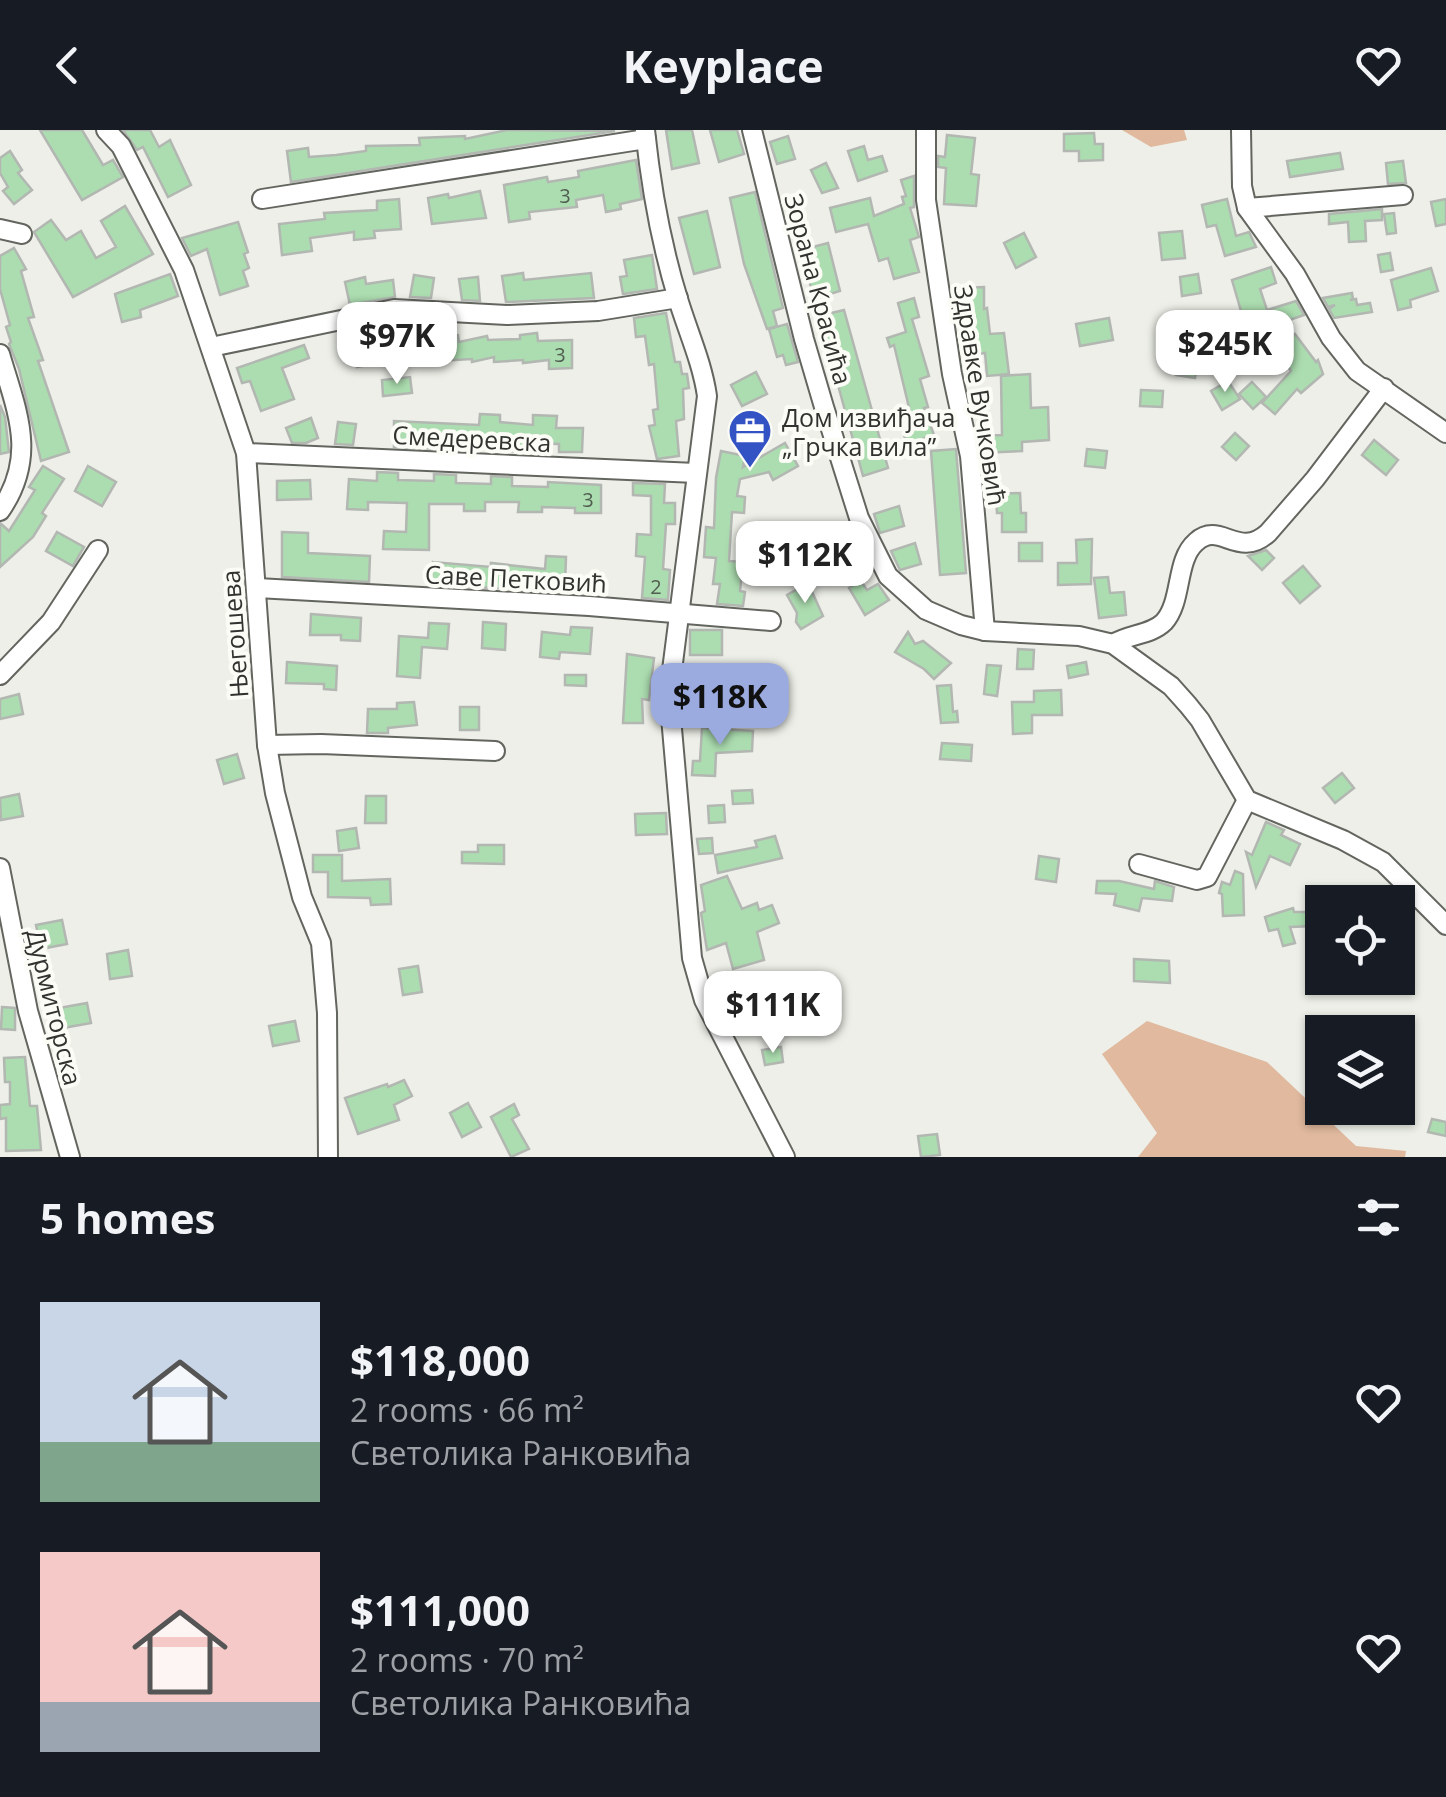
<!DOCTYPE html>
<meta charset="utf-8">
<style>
:root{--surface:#171b24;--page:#242831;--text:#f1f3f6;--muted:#9ea1a6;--accent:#9cabdf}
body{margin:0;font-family:"Open Sans",sans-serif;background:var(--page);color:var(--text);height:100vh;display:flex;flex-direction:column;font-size:38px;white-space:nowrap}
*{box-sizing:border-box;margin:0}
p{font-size:32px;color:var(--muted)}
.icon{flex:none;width:55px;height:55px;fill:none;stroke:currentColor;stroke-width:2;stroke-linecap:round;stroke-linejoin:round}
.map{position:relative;height:1027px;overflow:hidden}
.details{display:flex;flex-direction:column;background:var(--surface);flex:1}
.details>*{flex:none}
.fabs{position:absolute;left:1305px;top:755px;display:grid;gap:20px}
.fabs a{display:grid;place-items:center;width:110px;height:110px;border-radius:0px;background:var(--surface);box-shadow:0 2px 8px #0004;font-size:50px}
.price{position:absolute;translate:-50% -85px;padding:0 22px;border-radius:20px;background:#fff;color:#222;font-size:32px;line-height:65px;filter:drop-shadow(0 2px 5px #0008)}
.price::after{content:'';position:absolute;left:50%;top:60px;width:30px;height:22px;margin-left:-15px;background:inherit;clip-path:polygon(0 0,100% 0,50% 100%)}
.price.active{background:var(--accent);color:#111}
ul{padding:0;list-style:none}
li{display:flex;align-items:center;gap:30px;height:250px;padding:0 40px}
li span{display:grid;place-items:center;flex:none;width:280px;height:200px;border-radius:0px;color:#555}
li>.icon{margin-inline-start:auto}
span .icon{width:120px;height:120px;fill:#fffc;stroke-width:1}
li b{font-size:42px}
h2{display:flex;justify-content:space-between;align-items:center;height:120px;padding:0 40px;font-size:42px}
header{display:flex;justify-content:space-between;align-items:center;height:130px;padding:0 40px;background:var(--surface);font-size:45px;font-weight:700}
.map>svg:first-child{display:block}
.green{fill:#e0b99e}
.building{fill:#acddb0;stroke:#b2b7b2;stroke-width:2.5}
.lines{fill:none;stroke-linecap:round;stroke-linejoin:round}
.minor-casing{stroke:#63655f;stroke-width:22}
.minor{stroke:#fff;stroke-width:18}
.labels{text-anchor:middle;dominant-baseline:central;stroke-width:8;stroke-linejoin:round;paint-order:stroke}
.number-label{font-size:20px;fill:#505d50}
.street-label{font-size:25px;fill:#323230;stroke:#fbfcf5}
.poi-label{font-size:25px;fill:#323230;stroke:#fbfcf5;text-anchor:start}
</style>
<header><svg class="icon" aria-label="back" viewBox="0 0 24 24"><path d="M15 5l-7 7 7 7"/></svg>Keyplace<svg class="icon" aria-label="heart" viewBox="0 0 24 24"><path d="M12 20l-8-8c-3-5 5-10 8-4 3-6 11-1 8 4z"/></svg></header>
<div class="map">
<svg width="1446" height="1027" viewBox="0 0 1446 1027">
<rect width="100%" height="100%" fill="#edefe8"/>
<g class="green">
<path d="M1122,0h62l3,10 -36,7z"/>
<path d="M1147,891l120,41 89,84 50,5 -1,6h-267l19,-24 -55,-79z"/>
</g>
<g class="building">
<path d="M40,0h42l21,35 10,-5 10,17 -41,23z"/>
<path d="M123,0h27l9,17 11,-7 21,45 -23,12 -25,-50 -6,3z"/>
<path d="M507,0l108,1 -324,51 -4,-31 21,-3 1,9 27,-2 30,-4v-5l54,-1 -1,-7 46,-2v3z"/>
<path d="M666,0h26l7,33 -27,6z"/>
<path d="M710,0h27l7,24 -25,8z"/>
<path d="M1094,3l1,11h8v16l-24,1v-10h-15v-17z"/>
<path d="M947,5l28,3 -4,36 8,1 -3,31 -32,-2 2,-36 -8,-1v-11l7,1z"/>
<path d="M788,6l7,23 -18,5 -7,-22z"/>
<path d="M864,16l4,14 14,-4 5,15 -29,10 -10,-30z"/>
<path d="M10,21l12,19 -4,3 14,17 -18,14 -11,-13 5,-4 -8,-14v-15z"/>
<path d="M1340,23l3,16 -53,8 -3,-16z"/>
<path d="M636,30l6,39 -22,5 1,5 -15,3 -3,-17 -27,5 1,7 -48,5 1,7 -21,3 -5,-37 43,-8 1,5 31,-5 -1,-6z"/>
<path d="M1403,31l3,22 -18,1 -2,-21z"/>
<path d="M826,33l12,25 -16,5 -11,-23z"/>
<path d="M914,46v31l-4,1 9,29 -9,3 9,32 -25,7 -6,-21 -9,3 -11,-37 -32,8 -6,-24 40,-10 4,18 30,-12 -2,-7 4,-1 -5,-16z"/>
<path d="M480,61l6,27 -54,6 -4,-26 20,-4 1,4z"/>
<path d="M755,62l28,116 -10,3 4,15 -10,3 -23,-65 -14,-66z"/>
<path d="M399,69l2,30 -27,2 1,7 -21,2v-8l-44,6 2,13 -30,4 -3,-31 46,-5 -1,-6 53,-3v-9z"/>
<path d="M1227,69l9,37 13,-4 7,15 -31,9 -9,-31 -9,2 -5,-22z"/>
<path d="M1446,69v25l-10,2 -5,-24z"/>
<path d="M125,76l28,48 -80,43 -39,-65 17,-12 15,20 15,-9 15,27 20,-11 -15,-26z"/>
<path d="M1382,79v11l-17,1 1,20 -17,1 -1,-20 -19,2v-10z"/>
<path d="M707,81l13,56 -26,7 -15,-56z"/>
<path d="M1394,83l2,20 -9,1 -3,-20z"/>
<path d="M238,92l10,30 -4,2 5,14 -6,3 5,15 -28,9 -13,-46 -16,7 -9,-18z"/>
<path d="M1182,101l3,27 -23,2 -3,-27z"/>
<path d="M1024,103l12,24 -20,11 -12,-25z"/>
<path d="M828,113l12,48 -26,8 -13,-49z"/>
<path d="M14,118l12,21 -5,2 13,46 -6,1 15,42 -5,1 31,91 -28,9 -22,-92 -10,-25 2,-2 -5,-15 4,-2 -10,-36v-33z"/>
<path d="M1390,123l3,17 -12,2 -3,-17z"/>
<path d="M652,125l5,34 -34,5 -3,-17 7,-1 -3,-16z"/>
<path d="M1271,137l5,16 -16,6 7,21 29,-9 8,14 -47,16 2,4 -23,8 -6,-21 13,-4 -11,-38z"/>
<path d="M1431,138l7,23 -28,9 1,7 -13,3 -7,-30z"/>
<path d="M523,143l1,7 67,-7 3,25 -88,4 -4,-26z"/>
<path d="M170,144l8,22 -38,14 1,7 -19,5 -7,-28z"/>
<path d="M1198,144l3,19 -19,3 -2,-19z"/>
<path d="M414,145l20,3 -3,20 -21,-1z"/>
<path d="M365,147l1,7 27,-4 2,17 -45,8 -5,-23z"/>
<path d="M478,147l2,24 -18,-1 -3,-21z"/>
<path d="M984,157v22l3,-1 3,26 14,-1 5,41 -22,2 -2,-23 -8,1 -2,-23 -13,2 -2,-45z"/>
<path d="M1352,163l1,6 -3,1 6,-1 1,6 13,-2 2,9 -38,6 -5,-9 6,-4 -7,2 -5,-9z"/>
<path d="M914,168l5,19 -7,2 17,57 -9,3 8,28 -4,1 10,27 -27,9 -8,-24 12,-4 -17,-71 -4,2 -3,-9 19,-6 -8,-29z"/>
<path d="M844,180l44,158 -25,8 -44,-160z"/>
<path d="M666,183l9,49h5l2,12h5l2,14 -6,1 1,30 -8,2 3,35 -22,3 -8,-33 6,-1 -2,-15 5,-1 -4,-45 -5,1 -4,-29 -9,1 -2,-19z"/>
<path d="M1109,188l4,22 -33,6 -4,-22z"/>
<path d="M787,194l11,38 -12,3 -3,-10 -6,2 -8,-28z"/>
<path d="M426,202l1,6 31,-3 1,7 28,-6 1,4 32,-1v-4l17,-2 1,8 34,-1v28l-23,1v-9l-26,3v-3l-29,2v-5l-22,5v-3l-35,2 -31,4 -2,-30z"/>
<path d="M1295,204l21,28 2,-2 5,14 -22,19 -4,-4 -22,25 -13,-11 29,-32 -16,-23z"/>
<path d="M370,206l7,27 -20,4 -6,-26z"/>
<path d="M304,215l5,13 -27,10 12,31 -33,12 -11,-30 -8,2 -5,-15z"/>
<path d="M1178,233l19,3 -2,12 -19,-3z"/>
<path d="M756,242l11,22 -25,12 -11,-21z"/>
<path d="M1030,244l1,34 17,-1 1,33 -27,2v9l-40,2 -1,-17 21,-1 -1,-59z"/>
<path d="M410,247l2,16 -29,3 -1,-16z"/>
<path d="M1228,251l12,18 -18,11 -11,-19z"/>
<path d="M1252,252l14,15 -13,12 -14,-15z"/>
<path d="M1141,260l22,1 -1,16 -22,-1z"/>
<path d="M0,275l5,12 4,35 -9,2z"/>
<path d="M480,284l20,1v7l33,3v-10l24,1 -1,12h27l-1,24h-23v-8l-31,-1 -1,10 -19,-2v-7l-39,-1 -1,7 -74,-3v-26l85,4z"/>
<path d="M311,288l7,20 -12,5h-14l-6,-15z"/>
<path d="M338,292l18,2 -3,21 -18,-1z"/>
<path d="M1235,303l14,13 -13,14 -14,-13z"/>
<path d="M1374,310l24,20 -12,15 -24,-20z"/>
<path d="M785,313l13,23 -25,14 -4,-8 -29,7 -3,17 8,1 -1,16 -12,-1 -3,49 14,1 -3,29 5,1 -2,14 -26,-2 3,-20h-7l3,-26 -12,-1 2,-30 8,1 2,-50 5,-27 24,5 -2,11z"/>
<path d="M956,319l10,124 -26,2 -9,-124z"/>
<path d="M1087,319l20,2 -2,17 -20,-2z"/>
<path d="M43,336l21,13 -22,34 4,3 -13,21 -33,30v-44l9,8 26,-41 -6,-3z"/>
<path d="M88,336l28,16 -14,24 -27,-15z"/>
<path d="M377,342l21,1v7l36,1v-7l22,1v8l35,1v-8l21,1v9l36,1v-5l53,3v28h-26v-5l-33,-1v5h-24l1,-10h-34v9h-21v-7h-35v46l-46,-1 1,-18 22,1 1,-29 -39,-1v8l-21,-1 2,-30 28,2z"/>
<path d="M310,350l1,19 -34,1v-19z"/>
<path d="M633,353l32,1 -1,19h11v21h-9l-3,45 7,1 -2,30 -26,-2 3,-41 -9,-1 1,-22 14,1v-39l-18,-1z"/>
<path d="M1020,363l1,20h5v19h-24v-19h-5l-1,-19z"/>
<path d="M899,376l5,20 -24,7 -6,-19z"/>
<path d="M57,402l27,15 -11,19 -27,-15z"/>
<path d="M282,402l26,1v20l62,3 -1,26 -87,-5z"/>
<path d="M1092,409l-1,45 -33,1v-22h19l-1,-23z"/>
<path d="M915,413l6,21 -21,6 -9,-19z"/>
<rect x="1019" y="413" width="23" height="18"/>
<path d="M1266,420l8,8 -12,12 -14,-14z"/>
<path d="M546,426l20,1 -1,28 -31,-2 -1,7 -102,-5 2,-23 58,5v-4l54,6z"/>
<path d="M1303,436l17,20 -20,17 -17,-20z"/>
<path d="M1108,447l2,16 14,-1 2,23 -27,3 -5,-40z"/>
<path d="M861,451l6,9 11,-6 11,16 -24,15 -16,-27z"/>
<path d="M808,453l15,33 -22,13 -5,-7 1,-9 -10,-18z"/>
<path d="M311,484l50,4 -1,23 -19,-1v-5h-31z"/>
<path d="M483,492l23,2 -1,26 -23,-2z"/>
<path d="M429,493l20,1 -2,25 -25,-2 -2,31 -23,-2 2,-40 29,2z"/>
<path d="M571,497l21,1 -2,26 -30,-2 -1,7 -19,-2 2,-25 28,3z"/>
<rect x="690" y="500" width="32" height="25"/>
<path d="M908,502l7,12 8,-3 28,22 -17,16 -10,-10 -29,-17z"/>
<path d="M1018,519l16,1 -1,19h-16z"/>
<path d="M627,524l27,4 -5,42 -7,-1 1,24h-20z"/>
<path d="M287,532l50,4 -1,24 -12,-1v-5l-38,-1z"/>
<path d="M1086,532l2,12 -19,4 -2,-12z"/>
<path d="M987,535l14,1 -4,30 -13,-2z"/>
<path d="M565,545h21v11l-21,-1z"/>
<path d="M951,555l2,27 4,-1 1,11 -17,1 -4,-37z"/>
<path d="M1061,560l1,25h-30v18l-19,1 -1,-32h22v-11z"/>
<path d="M19,564l4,20 -23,5v-20z"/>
<path d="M414,572l3,23 -29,3v5h-21l1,-24h29v-6z"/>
<rect x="460" y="577" width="19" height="23"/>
<path d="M702,598l51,3 -1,20 -36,2 -1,23 -23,-1 1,-14h7z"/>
<path d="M942,613l30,2 -1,16 -31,-2z"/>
<path d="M237,624l7,24 -20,6 -7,-24z"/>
<path d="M1342,643l12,15 -19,15 -12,-15z"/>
<path d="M752,660l1,13 -20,1 -1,-13z"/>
<path d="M19,664l4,22 -22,4 -1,-22z"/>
<path d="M366,666h20v27h-21z"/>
<path d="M724,675l1,17 -16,1 -1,-17z"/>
<path d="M666,683l1,21 -31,1 -1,-21z"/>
<path d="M1266,692l18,8 -3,5 19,9 -10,21 -20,-9 -14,31 -10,-35 6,3z"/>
<path d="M356,698l3,20 -20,3 -2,-20z"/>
<path d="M775,706l7,22 -64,15 -3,-18 42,-8 -2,-6z"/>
<path d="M712,708l1,15 -14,1 -2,-15z"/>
<path d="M478,715h26v19l-42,-1v-11h16z"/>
<path d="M313,725h29v26l48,-2 1,25 -20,1 -1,-7 -42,-1v-25h-15z"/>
<path d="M1039,726l20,3 -3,23 -20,-3z"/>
<path d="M1235,741l8,3 1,41 -21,1 -1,-22 -3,-1 3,-11 8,3z"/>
<path d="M727,746l15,33 15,-6 2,7 13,-5 7,18 -22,9 7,28 -31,9 -7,-26 -19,7 -6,-37 4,-2 -4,-26z"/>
<path d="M1097,751h22l35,8 1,-8 19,6 -2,14 -30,-3 -3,13 -25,-6 2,-11 -20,-1z"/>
<path d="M1293,778l1,4h19l1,14 -24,1 5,16 -12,3 -5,-17 -9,2 -4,-14z"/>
<path d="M62,790l5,24 -26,5 -5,-24z"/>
<path d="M128,820l4,26 -22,3 -3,-25z"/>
<path d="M1134,829l35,2 1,22 -36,-2z"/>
<path d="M418,836l4,26 -19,3 -4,-26z"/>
<path d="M734,851l5,14 -19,6 -4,-15z"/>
<path d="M87,873l4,20 -28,5 -4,-20z"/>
<path d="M2,877l13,1v22l-14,-1z"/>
<path d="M295,891l4,20 -26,5 -4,-20z"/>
<path d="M781,917l2,15 -18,3 -3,-15z"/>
<path d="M25,927l5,49h7l4,44 -35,1v-33l-6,1v-14l10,-1v-22h-5l-1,-24z"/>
<path d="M404,950l8,16 -18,9 5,15 -41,14 -13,-36 42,-14 1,3z"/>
<path d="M468,973l13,24 -19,10 -12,-24z"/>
<path d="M514,974l5,11 -7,4 17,30 -18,8 -20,-40z"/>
<path d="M1432,989l14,3v14l-18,-4z"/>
<path d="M937,1004l3,21 -19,2 -3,-21z"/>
</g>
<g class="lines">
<defs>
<g id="minor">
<path d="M106,0l15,16 63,124 62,183 21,292 8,48 27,104 19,46 6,70 1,144"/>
<path d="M645,0c6,57 16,114 33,169 10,33 24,63 29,97l-38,298 23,264 12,42 81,157"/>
<path d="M752,0l52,209 20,68 35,111 29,58 38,34 35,15 24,6 94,5 34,8 58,42 17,19 12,15 47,80 96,40 40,22 63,63"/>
<path d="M926,0v70l26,174 18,82 15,175"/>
<path d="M1241,0l1,56 5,22 48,66 36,64 26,33 89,62"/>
<path d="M262,69l384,-60"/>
<path d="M1247,78l156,-13"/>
<path d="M0,99l22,5"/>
<path d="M211,217l183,-38 113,6 91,-4 80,-13"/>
<path d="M0,224c17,58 38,102 0,157"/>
<path d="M246,323l450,20"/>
<path d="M257,458l332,18 182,15"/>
<path d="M1113,514c16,-10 38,-9 51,-22 19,-21 11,-62 32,-80 24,-22 42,18 72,-9l47,-54 69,-91"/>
<path d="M0,545l51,-53 47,-72"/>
<path d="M267,615l54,-1 174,7"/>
<path d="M1139,734l58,16 10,-3 40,-77"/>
<path d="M0,738l28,143 42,146"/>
</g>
</defs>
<use href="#minor" class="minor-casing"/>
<use href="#minor" class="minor"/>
</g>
<defs>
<symbol id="office-pin" viewBox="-11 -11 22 30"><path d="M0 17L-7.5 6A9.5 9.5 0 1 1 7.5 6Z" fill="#3352c3" stroke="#fbfcf5"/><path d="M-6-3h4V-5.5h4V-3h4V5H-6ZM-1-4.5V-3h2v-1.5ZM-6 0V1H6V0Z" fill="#fff"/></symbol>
</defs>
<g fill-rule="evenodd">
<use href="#office-pin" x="725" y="276" width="50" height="68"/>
</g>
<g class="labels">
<g class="number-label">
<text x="565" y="65">3</text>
<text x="560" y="224">3</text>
<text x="588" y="369">3</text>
<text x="656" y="456">2</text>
</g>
<g class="street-label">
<text transform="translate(819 159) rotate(75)">Зорана Красића</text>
<text transform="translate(981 265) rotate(81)">Здравке Вучковић</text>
<text transform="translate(472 308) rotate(3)">Смедеревска</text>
<text transform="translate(516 448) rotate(3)">Саве Петковић</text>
<text transform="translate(234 504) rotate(-94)">Његошева</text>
<text transform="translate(55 877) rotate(76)">Дурмиторска</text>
</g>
<g class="poi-label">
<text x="782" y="287">Дом извиђача<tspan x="782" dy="29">„Грчка вила”</tspan></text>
</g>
</g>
</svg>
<div class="fabs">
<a><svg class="icon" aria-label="locate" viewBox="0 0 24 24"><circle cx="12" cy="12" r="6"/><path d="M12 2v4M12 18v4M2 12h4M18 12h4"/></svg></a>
<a><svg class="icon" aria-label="layers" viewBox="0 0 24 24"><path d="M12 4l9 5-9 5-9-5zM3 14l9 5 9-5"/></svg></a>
</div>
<b class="price" style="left:397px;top:257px">$97K</b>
<b class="price" style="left:1225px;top:265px">$245K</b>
<b class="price" style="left:805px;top:476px">$112K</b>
<b class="price active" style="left:720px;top:618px">$118K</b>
<b class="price" style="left:773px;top:926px">$111K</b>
</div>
<section class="details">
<h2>5 homes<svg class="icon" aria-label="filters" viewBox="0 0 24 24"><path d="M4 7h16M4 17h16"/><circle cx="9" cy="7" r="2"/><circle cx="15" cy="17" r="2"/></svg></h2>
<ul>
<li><span style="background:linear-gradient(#c9d6e8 70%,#7fa58c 0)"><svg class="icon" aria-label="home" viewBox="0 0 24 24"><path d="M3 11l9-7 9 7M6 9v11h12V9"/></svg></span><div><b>$118,000</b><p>2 rooms · 66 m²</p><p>Светолика Ранковића</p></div><svg class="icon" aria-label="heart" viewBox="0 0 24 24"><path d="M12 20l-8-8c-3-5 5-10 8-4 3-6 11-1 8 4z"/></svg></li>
<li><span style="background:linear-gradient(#f6c9c9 75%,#9aa5b1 0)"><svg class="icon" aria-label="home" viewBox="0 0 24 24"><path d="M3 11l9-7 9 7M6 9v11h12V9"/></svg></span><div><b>$111,000</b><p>2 rooms · 70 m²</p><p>Светолика Ранковића</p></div><svg class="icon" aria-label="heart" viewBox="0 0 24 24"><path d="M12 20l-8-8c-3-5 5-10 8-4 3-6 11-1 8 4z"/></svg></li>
</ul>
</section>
